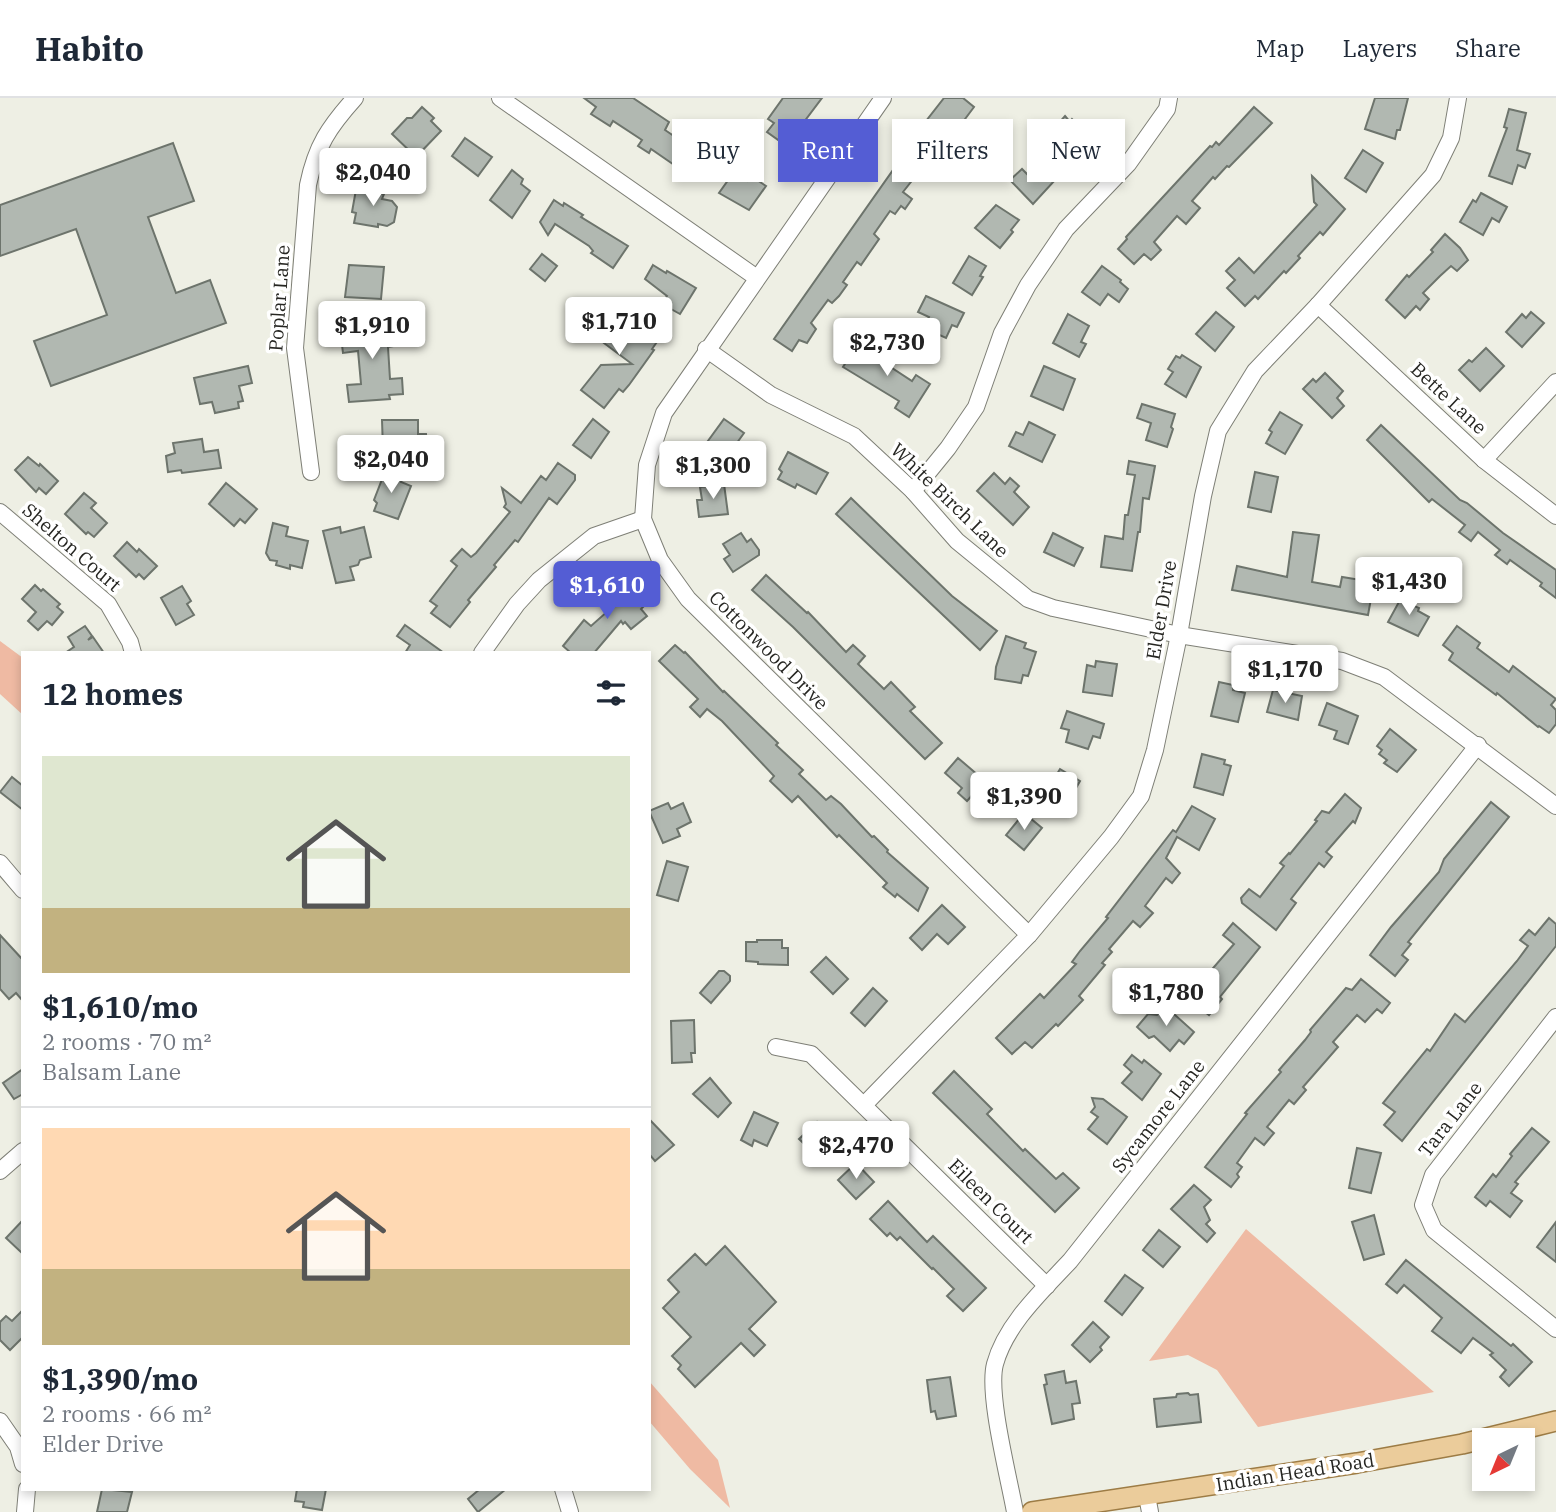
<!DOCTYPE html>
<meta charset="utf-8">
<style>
:root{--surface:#fff;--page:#f6f6f7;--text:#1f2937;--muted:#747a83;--line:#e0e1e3;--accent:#545dd4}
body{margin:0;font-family:"IBM Plex Serif",serif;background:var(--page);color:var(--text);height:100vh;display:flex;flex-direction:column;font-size:26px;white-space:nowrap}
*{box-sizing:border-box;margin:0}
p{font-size:23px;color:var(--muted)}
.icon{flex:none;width:38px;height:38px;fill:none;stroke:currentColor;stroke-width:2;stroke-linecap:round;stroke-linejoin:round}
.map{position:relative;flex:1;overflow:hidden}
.details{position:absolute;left:21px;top:553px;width:630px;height:840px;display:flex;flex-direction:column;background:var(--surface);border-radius:0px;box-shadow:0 4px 10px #0003}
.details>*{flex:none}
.top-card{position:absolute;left:672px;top:21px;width:665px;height:63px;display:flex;gap:14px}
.needle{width:46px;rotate:223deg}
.fabs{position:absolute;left:1472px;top:1330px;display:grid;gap:14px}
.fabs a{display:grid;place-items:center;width:63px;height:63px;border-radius:0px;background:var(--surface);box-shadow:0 4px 10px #0003;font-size:35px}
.price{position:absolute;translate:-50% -60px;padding:0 16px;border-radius:7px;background:#fff;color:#222;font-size:23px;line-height:46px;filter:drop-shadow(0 2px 4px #0008)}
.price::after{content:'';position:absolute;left:50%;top:42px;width:21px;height:16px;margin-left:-10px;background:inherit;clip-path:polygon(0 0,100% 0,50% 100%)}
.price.current{background:var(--accent);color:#fff}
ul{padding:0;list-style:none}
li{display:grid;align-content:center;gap:14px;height:371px;padding:0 21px}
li+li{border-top:2px solid var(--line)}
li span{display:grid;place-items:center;height:217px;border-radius:0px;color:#555}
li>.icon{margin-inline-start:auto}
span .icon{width:126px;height:126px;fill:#fffc;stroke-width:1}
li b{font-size:30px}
h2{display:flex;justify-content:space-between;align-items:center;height:84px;padding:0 21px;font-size:30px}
.tag{padding:0 24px;border-radius:0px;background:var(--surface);box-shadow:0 4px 10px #0003;font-size:24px;line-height:63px}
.tag.current{background:var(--accent);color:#fff}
header{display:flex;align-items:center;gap:42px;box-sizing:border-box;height:98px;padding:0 35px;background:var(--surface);border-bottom:2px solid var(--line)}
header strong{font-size:33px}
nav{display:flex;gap:38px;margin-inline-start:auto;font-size:24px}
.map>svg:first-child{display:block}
.green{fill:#efbaa3}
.building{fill:#b1b8b1;stroke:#6d746c;stroke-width:2}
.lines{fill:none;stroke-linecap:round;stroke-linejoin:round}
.minor-casing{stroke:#7e7f76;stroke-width:18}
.major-casing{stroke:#9d7c45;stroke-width:22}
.minor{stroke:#fff;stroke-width:16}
.major{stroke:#ebcc9b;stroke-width:19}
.labels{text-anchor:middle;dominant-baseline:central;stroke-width:7;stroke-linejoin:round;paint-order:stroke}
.street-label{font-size:19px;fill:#262622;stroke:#fff}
</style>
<header>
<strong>Habito</strong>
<nav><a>Map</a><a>Layers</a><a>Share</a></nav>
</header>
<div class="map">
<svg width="1556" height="1414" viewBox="0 0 1556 1414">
<rect width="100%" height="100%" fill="#eeefe4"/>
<g class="green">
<path d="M0,543l23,17v57l-23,-21z"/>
<path d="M1246,1131l188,163 -176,35 -41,-57 -29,-15 -39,6z"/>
<path d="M649,1283l69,79 12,48 -40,-39 -41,-48z"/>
</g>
<g class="building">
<path d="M584,0h49l36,24 -4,8 25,17 4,-5 12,8 1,9 -14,19 -42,-29 -2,4 -11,-7 4,-6 -29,-19 -3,5 -19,-12 5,-7z"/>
<path d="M783,0h39l-18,24 7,4 -10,14 -6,-4 -7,11 -21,-15 7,-9 -6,-4z"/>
<path d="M944,0h19l11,9 -15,20 -6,-5 -17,23 3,2 -3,3 8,7 -9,11 -7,-7 -2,2 -23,29 9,7 -7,10 -4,-3 -6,8 -5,-3 -16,23 5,5 -18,26 -4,-3 -14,20 4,3 -8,11 -7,7 -4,-3 -17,23 5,6 -9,14 -8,-3 -7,11 -18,-12 133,-189 -2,-2z"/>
<path d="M1375,0h33l-8,32h-3l-2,9 -30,-10z"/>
<path d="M422,9l12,11 -3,3 10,10 -25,26 -24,-23 15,-16h5z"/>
<path d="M1254,9l18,16 -43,44 -2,-1 -12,13 -2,-2 -21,24 8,7 -14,16 -9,-8 -23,26 7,8 -10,10 -7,-6 -10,10 -16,-15 9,-10 -1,-2 84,-91 2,1 4,-5 3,3z"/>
<path d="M1509,11l17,4 -9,37 13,4 -5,14 -7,-3 -6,19 -23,-8 18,-48 -3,-1z"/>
<path d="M1065,18l5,6 2,-3 16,17 -37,37 5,6 -23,25 -23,-24 12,-11 6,6 23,-22 -10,-10z"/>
<path d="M465,40l27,19 -14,19 -26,-20z"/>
<path d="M173,45l21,58 -46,16 28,76 34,-13 16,43 -175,63 -17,-45 73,-26 -31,-86 -76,27v-51z"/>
<path d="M1363,52l20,13 -17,29 -21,-14z"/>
<path d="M512,72l11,9 -2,5 9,7 -18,27 -22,-18z"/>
<path d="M734,74l13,9 4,-5 15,10 -17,24 -30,-17z"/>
<path d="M1312,78l33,33 -22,26 -3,-3 -22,24 2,2 -14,15 -2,-2 -26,28 -3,-3 -10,10 -18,-18 8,-8 -9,-9 13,-13 15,15 63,-68 -3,-3z"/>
<path d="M357,86l19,4 -1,4 9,2 -2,5 10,2 5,6 -3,15 -7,4 -9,-2v3l-24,-4 2,-10 -4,-1z"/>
<path d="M1481,95l26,14 -8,15 -7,-4 -9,17 -23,-13 13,-22 3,2z"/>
<path d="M554,102l9,6 1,-3 19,12 -2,2 47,29 -15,22 -22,-15 2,-2 -4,-5 -34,-22 -7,11 -8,-13z"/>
<path d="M996,107l23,15 -8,10 2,2 -13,16 -25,-20z"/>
<path d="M1445,136l15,14 8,12 -11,11 -6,-5 -11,10 -17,17 6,6 -9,11 -4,-4 -11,12 -19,-18 21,-25 2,2 24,-25 -2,-2z"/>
<path d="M542,156l15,12 -12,15 -15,-12z"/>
<path d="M969,158l17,10 -6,10 3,1 -11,18 -19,-12z"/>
<path d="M349,167l35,2 -3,32 -36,-2z"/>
<path d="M653,167l13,8 1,-2 29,17 -16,26 -18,-10 5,-8 -22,-17z"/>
<path d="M1102,168l19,14 -1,2 8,7 -9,13 -11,-8 -8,11 -18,-13z"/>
<path d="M926,198l38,17 -7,14 -5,-2 -6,13 -22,-10 5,-11 -11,-5z"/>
<path d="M1216,214l18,15 -19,24 -19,-17z"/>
<path d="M1531,214l13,11 -22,24 -16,-15 16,-18 4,4z"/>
<path d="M601,216l21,14 8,-11 29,22 -7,10 2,1 -25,35 -6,7 -4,-3 -15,19 -23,-18 20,-25 31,-1 -44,-33z"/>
<path d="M1068,216l21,12 -8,16 5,2 -7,13 -26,-14z"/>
<path d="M384,221v8h9l1,19 -6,1 2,32 12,-1 1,16 -14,1 1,4 -41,3 -2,-17 14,-1 -3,-33 -15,2 -2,-16 12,-2 -1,-13z"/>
<path d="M859,244l29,19 -2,3 26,17 4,-6 14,9 -21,33 -14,-9 4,-7 -56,-34z"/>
<path d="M1486,250l18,18 -24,25 -21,-21 10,-10 3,2z"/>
<path d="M1182,257l19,12 -15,30 -21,-13 8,-12 -5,-3 8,-13 4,2z"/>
<path d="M248,268l4,17 -13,3 4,15 -5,1 1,6 -24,5 -3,-11 -12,2 -6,-26z"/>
<path d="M1044,268l31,13 -12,31 -32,-14z"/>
<path d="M1325,275l18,18 -6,7 7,8 -12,12 -29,-29 10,-10 3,3z"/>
<path d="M1142,306l33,10 -4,13 2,2 -6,18 -21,-7 5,-17 -14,-5z"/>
<path d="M1280,314l22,13 -17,29 -19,-11 6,-11 -3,-2z"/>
<path d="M593,321l16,13 -18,26 -18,-13z"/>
<path d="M724,321l20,14 -15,21 -9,-6 1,9 -16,-12z"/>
<path d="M382,322h36v14h8l1,13 -44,3z"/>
<path d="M1029,324l26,13 -13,27 -33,-16 7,-14 7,3z"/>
<path d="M1381,327l79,75 7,3 36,30 53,37v28l-16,-12 2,-3 -32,-23 -3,4 -12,-9 5,-5 -22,-18 -7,9 -12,-9 6,-7 -33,-26 -3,3 -62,-62z"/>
<path d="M202,341l2,13 14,-2 3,18 -39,5 -1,-3 -13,2 -2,-16 9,-3 -2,-10z"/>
<path d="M788,354l40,21 -12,21 -19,-10 -2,4 -17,-9 4,-7 -3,-3z"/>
<path d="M28,359l11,9 1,-2 18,17 -12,13 -7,-6 -3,4 -21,-22z"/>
<path d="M1129,363l26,5 -6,33 -6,-1 -3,34h-2l-6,39 -31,-4 4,-31 18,3 2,-24h3l7,-40 -8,-1z"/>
<path d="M558,365l17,12v5l-18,24 -8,-6 -31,44 -3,-2 -21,25 2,2 -28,33 2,2 -20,25 -19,-14 6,-7 -7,-5 27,-35 -6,-5 11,-12 9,8 5,-4 34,-41 -6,-5 2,-3 -4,-16 19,15 20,-27 5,4z"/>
<path d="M386,371l17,7 -2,6 10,4 -13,33 -24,-8 3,-8 -3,-3z"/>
<path d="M1255,374l23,5 -7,35 -23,-5z"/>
<path d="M994,375l11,11 5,-6 9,8 -5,6 15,15 -16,18 -36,-34z"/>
<path d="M226,385l31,26 -12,14 -5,-4 -6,7 -25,-22z"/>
<path d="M724,386l4,30 -29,3 -2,-17h5l-2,-13z"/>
<path d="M84,395l12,10 -5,5 16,15 -13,14 -6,-5 -2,2 -21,-20z"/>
<path d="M851,400l101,98 45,35 -17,19 -144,-136z"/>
<path d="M273,425l15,4 -2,9 22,5 -6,27 -12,-3v4l-14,-4 1,-4 -7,-1 -4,-7z"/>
<path d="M340,429l1,6 23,-6 7,30 -11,3 -2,5 -8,2 4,13 -18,3 -13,-52z"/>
<path d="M1293,434l26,3 -7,47 28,5 2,-10 19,3 -2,11 13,2 -4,22 -136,-25 5,-24 50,11z"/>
<path d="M741,435l6,9 4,-3 8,11v5l-26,17 -9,-13 6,-4 -7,-11z"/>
<path d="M1053,435l30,15 -9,18 -30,-14z"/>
<path d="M127,444l10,10 2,-3 18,17 -13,13 -5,-5 -3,3 -22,-21z"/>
<path d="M766,477l41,38 1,-1 38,40 7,-7 12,11 -7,8 26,25 7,-7 24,25 -5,4 32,32 -17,16 -132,-132 -41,-37z"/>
<path d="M619,484l24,25 -2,2 6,7 -16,13 -6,-7 -2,2 -2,-3 -27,32h-23l-8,-7 21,-26 7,6 17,-15 -9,-11z"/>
<path d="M35,487l6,6 2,-2 17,15 -3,3 6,5 -11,13 -5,-4 -9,9 -10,-9 8,-9 -14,-13z"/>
<path d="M182,488l9,15 -4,3 7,11 -18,10 -15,-27z"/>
<path d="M1405,498l11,6 -2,4 5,2 -1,3 11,6 -11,19 -30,-14 12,-22 2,1z"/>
<path d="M405,527l39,28h-39l5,-8 -13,-9z"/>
<path d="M85,528l7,10 -4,4 5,-3 11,16h-39l9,-6 -6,-10z"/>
<path d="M1457,528l23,17 -3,5 32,24 4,-6 43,33 -5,6 5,5v14l-7,9 -10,-7 -1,1 -41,-34 -1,2 -47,-35 4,-7 -10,-8z"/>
<path d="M1006,538l20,7 -2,5 12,4 -8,24 -5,-1 -2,8 -26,-4 1,-12z"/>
<path d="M675,547l9,8 1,-1 38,40 1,-1 54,52 -2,2 27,25 -4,4 27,26 5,-4 10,8 31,33 2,-1 14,14 -1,2 41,36 -10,23 -21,-17 -2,3 -12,-10 4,-4 -48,-48 -2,2 -39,-41 -6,6 -22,-21 4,-5 -52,-55 -15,-12 -7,8 -10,-10 8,-8 -39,-38z"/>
<path d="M1096,563l21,3 -5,32 -29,-4 4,-27 8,2z"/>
<path d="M1219,584l14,3v5l12,3 -7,29 -27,-6z"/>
<path d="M1273,592l29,6 -4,24 -31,-8z"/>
<path d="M1327,605l31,13 -10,28 -14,-5 3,-8 -18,-6z"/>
<path d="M1067,613l37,13 -4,14 -7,-2 -5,13 -22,-7 3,-12 -8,-2z"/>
<path d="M1390,631l26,21 -19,22 -13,-9 3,-3 -8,-6 3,-4 -5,-4z"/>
<path d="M1202,656l23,6 -1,4 7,2 -8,29 -29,-8z"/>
<path d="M958,660l27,23 -18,20 -9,-8 4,-5 -17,-15z"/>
<path d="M1060,671l20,12 -16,28 -21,-12z"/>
<path d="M12,679l11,9v24l-23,-18z"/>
<path d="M1345,696l16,14 -6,15 -2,-2 -27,31 6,5 -8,10 -5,-4 -28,36 5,4 -20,27 -34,-27 -1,-5 8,-9 11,8 24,-31 -4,-3 9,-10 1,1 27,-33 -2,-1 7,-9 7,2z"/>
<path d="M1491,704l18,15 -101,125 3,2 -9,11 6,5 -13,16 -25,-21 21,-28 48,-55 5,-13z"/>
<path d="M668,705l3,6 12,-6 8,19 -14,7 3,7 -17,7 -14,-32z"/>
<path d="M1192,708l23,13 -16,31 -22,-13 -11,21 14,15 -8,10 -6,-5 -21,28 8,7 -13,14 -7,-6 -24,28 3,3 -10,11 3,2 -26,31 4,4 -25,26 -2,-2 -24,24 -7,-6 -13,12 -16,-16 44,-44 4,4 32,-34 -4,-2 8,-11 28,-33 -2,-1 67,-87 3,2z"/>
<path d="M1024,715l18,15 -18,22 -18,-15z"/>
<path d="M667,763l21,6 -10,34 -21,-6z"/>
<path d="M942,807l23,22 -17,17 -11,-10 -15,16 -12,-12z"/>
<path d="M1549,820l7,6v22l-154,195 -18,-16 11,-13 -12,-9 44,-54 3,2 25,-37 10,8 52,-61 11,-15 -8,-6 9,-10 6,5z"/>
<path d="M1233,825l27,24 -40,50 2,2 -13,16 -19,-15 10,-14 -5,-3 9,-12 4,3 26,-30 -11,-9z"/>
<path d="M0,837l23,25v41l-7,-8 -7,6 -9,-10z"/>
<path d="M757,842h25v8h6v17l-30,-1v-2l-12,-1v-19h11z"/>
<path d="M826,859l22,22 -15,15 -22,-22z"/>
<path d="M719,873h5l6,5v5l-19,22 -11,-10z"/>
<path d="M1361,881l29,24 -8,10 -5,-4 -12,13 -8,-7 -24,27 5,5 -35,40 3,3 -12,14 -5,-4 -22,27 7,6 -10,12 -9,-7 -18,25 5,4 -5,7 2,3 -8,10 -26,-20 42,-53 -2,-1 36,-41 -2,-2 26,-30 6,-8 -1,-2 36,-42 6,2z"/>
<path d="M873,890l14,13 -22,25 -14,-13z"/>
<path d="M1165,908l29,26 -10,12 -5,-4 -9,11 -16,-15 -5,2 -12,-11 11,-13 9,1z"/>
<path d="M694,922l1,33h-4l1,9 -20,1 -1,-42z"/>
<path d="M1132,957l10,8 2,-3 17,14 -19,26 -20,-17 10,-11 -8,-7z"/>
<path d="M23,971v25l-9,5 -11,-16z"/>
<path d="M954,973l38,38 -5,5 36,37 2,-2 31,30 7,-6 16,15 -24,24 -122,-119z"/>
<path d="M710,980l21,25 -13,14 -25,-23z"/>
<path d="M1092,1000l11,1 24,18 -20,27 -19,-15 10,-12 -7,-5 4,-5z"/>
<path d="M754,1014l24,11 -11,23 -13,-6 -2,6 -11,-6z"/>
<path d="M649,1021l25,26 -19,16 -6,-7z"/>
<path d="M817,1024l22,25 -14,13 -7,-6 -1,2 -18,-17z"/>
<path d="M1532,1030l17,14 -34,40 3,2 -7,9 11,8 -12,16 -20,-16 -4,5 -11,-9 18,-23 3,3 16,-21 -2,-2z"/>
<path d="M1357,1050l24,5 -10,40 -22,-5z"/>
<path d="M856,1065l18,19 -18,17 -18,-19z"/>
<path d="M1194,1087l17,15 -7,7 6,13 -4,4 9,9 -8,9 -36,-33z"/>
<path d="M888,1103l39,41 6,-6 53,52 -23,23 -16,-15 7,-7 -21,-21 -1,1 -32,-32 -3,3 -7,-7 -3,3 -17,-17z"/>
<path d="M1374,1117l10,39 -20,6 -12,-38z"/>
<path d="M23,1122v34l-17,-16z"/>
<path d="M1556,1124v40l-19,-15z"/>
<path d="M1159,1132l21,17 -17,20 -20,-17z"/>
<path d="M725,1148l51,56 -27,27 16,16 -11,11 -13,-13 -46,44 -17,-18 3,-4 -9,-9 19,-19 -28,-29 16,-16 -11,-12 27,-26 11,11z"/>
<path d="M1406,1162l105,86 2,-2 19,18 -23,24 -9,-9 6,-7 -16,-15 3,-2 -20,-15 -12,15 -29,-22 10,-13 -38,-33 -7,8 -11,-9z"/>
<path d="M1125,1177l18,13 -21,27 -17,-14z"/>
<path d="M23,1212v27l-13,13 -10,-10v-18l6,-6 6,5z"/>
<path d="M1093,1224l16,15 -9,10 2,3 -12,12 -18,-17z"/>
<path d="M1064,1273l2,12 10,-2 4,22 -8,1 2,15 -22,5 -8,-39 3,-1 -2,-9z"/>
<path d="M950,1279l6,39 -19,3 -2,-8 -4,1 -4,-32z"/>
<path d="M1188,1295l2,2 8,-1 3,28 -44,5 -3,-28 22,-2 1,-3z"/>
<path d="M102,1391l30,3 -5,20h-30z"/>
<path d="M297,1391h29l-4,21 -19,-3 1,-5 -9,-1z"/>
<path d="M480,1391h26l-28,23 -10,-13z"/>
</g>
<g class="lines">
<defs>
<g id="minor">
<path d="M500,0l257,180"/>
<path d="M883,0l-219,315 -17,52 -4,54 17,41 28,39 341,336"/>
<path d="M1318,207l166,155 72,56"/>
<path d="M706,251l65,46 83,41 59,55 44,50 71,58 25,9 126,27 163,26 42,16 172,129"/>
<path d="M1484,362l72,-78"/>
<path d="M311,374l-16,-124 13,-163c8,-39 21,-58 47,-87"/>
<path d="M913,393l35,-43 28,-41 26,-74 26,-48 38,-56 62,-65 39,-55 2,-11"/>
<path d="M0,414l108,92 22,38 3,11"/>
<path d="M482,555l35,-49 22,-24 55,-44 49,-17"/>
<path d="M0,765l23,27"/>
<path d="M1556,919l-123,158 -10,30 11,25 122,99"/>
<path d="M776,949l35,7 236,232"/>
<path d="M864,1007l165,-170 82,-98 30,-41 14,-46 24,-115 24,-139 15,-65 37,-60 63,-66 115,-130 18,-37 7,-40"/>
<path d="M0,1073l23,-20"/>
<path d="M0,1323l18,26 5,17"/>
<path d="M563,1391l7,23"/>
<path d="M1147,1398l3,16"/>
<path d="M25,1414l2,-23"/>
<path d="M1015,1414c-6,-34 -28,-118 -20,-148 11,-40 47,-73 75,-103l408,-516"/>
</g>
<path id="major" d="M1032,1414l325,-49 105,-19 94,-23"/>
</defs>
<use href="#minor" class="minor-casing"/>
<use href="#major" class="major-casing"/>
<use href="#minor" class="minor"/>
<use href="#major" class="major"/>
</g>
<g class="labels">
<g class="street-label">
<text transform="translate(279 200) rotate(-86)">Poplar Lane</text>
<text transform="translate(1449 300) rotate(43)">Bette Lane</text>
<text transform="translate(950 402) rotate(44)">White Birch Lane</text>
<text transform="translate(72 449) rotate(41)">Shelton Court</text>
<text transform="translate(1161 512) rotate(-80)">Elder Drive</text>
<text transform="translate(769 552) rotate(45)">Cottonwood Drive</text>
<text transform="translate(1158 1018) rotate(-52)">Sycamore Lane</text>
<text transform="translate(1450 1021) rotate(-52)">Tara Lane</text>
<text transform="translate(991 1103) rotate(45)">Eileen Court</text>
<text transform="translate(1295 1374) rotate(-9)">Indian Head Road</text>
</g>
</g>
</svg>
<div class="fabs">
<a><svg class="needle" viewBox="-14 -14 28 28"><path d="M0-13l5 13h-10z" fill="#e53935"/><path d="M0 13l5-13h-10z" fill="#747a83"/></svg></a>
</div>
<b class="price" style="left:373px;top:110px">$2,040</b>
<b class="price" style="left:619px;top:259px">$1,710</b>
<b class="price" style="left:372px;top:263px">$1,910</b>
<b class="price" style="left:887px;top:280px">$2,730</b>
<b class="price" style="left:391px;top:397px">$2,040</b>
<b class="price" style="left:713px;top:403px">$1,300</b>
<b class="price" style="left:1409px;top:519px">$1,430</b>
<b class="price current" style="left:607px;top:523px">$1,610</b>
<b class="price" style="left:1285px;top:607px">$1,170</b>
<b class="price" style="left:1024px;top:734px">$1,390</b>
<b class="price" style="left:1166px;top:930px">$1,780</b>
<b class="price" style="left:856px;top:1083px">$2,470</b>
<div class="top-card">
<a class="tag">Buy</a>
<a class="tag current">Rent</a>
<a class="tag">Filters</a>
<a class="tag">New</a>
</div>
<section class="details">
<h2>12 homes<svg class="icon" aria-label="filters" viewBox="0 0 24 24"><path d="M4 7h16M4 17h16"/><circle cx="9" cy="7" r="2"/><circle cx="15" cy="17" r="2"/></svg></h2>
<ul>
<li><span style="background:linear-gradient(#dfe7d0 70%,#c2b280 0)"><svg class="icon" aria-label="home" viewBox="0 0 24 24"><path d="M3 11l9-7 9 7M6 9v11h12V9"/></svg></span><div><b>$1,610/mo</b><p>2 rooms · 70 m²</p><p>Balsam Lane</p></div></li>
<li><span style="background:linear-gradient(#ffd9b3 65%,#c2b280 0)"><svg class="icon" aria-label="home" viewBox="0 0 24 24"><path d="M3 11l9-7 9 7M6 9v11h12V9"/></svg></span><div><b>$1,390/mo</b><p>2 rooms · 66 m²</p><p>Elder Drive</p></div></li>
</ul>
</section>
</div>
